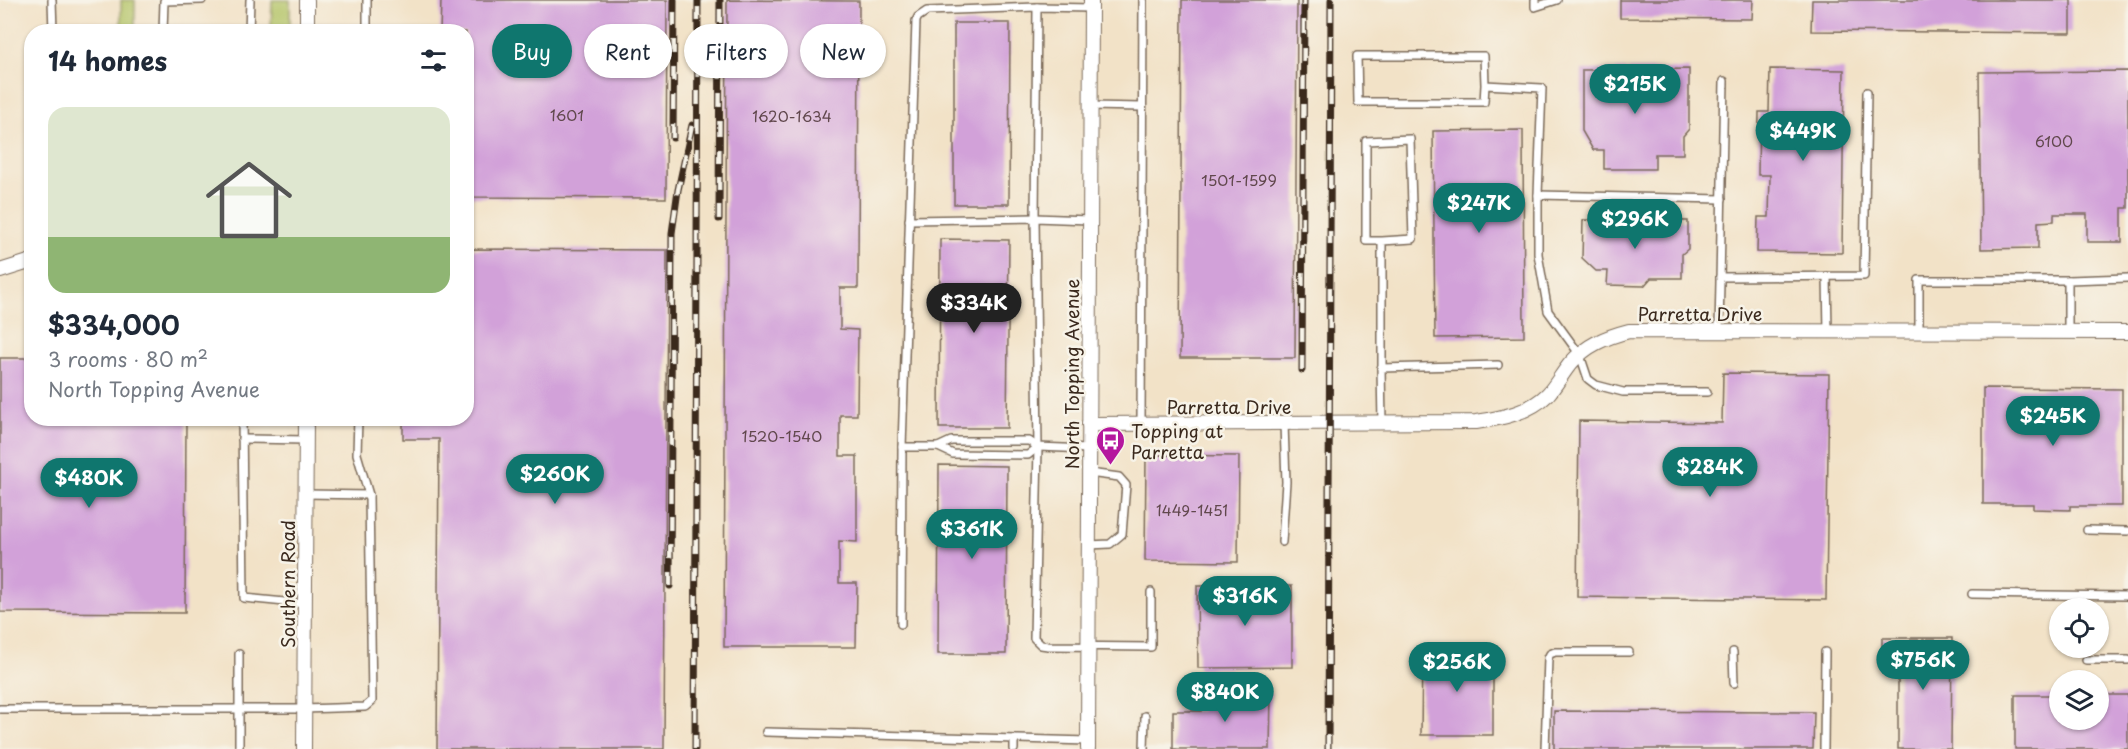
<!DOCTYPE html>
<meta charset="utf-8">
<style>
:root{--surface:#fff;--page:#f2f2f3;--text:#1f2937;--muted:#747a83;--accent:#0f766e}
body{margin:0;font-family:"Playpen Sans",sans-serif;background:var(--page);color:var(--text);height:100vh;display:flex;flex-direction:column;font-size:22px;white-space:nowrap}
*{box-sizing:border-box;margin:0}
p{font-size:20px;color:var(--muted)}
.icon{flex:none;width:33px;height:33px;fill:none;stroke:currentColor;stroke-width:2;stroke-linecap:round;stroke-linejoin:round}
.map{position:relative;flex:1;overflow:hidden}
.details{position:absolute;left:24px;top:24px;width:450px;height:402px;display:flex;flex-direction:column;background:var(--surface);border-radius:24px;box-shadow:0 2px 4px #0004}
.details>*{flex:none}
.guide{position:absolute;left:492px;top:24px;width:570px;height:54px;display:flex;gap:12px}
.tools{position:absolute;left:2049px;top:598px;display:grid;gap:12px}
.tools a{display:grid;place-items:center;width:60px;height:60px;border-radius:50%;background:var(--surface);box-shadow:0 2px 4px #0004;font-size:30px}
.price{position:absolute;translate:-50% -51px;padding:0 14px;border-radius:21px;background:var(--accent);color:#fff;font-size:20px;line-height:39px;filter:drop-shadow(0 2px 3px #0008)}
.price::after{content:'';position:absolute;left:50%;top:36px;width:18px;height:14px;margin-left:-9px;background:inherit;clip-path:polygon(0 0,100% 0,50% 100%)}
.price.on{background:#222;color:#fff}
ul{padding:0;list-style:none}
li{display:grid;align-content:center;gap:12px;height:318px;padding:0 24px}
li span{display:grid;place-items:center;height:186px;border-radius:18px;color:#555}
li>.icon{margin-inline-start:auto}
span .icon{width:108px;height:108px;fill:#fffc;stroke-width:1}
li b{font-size:26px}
h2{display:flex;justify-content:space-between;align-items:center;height:72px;padding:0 24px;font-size:26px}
.chip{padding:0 21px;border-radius:27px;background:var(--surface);box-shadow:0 2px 4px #0004;font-size:21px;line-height:54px}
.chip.on{background:var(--accent);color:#fff}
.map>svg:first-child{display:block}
.green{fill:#b4c467;stroke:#787742;stroke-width:1.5}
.building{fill:#d2a1d9}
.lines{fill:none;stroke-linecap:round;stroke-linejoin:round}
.lane-casing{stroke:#7b6a59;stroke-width:10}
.street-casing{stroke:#7b6a59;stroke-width:16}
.lane{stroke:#fff;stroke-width:7}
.street{stroke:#fff;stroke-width:14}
.rail-casing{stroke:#3b2a1e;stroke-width:7}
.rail{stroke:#f7f3e8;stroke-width:4.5;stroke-dasharray:14;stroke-linecap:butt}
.labels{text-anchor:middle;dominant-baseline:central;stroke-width:5;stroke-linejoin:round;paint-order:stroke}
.number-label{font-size:15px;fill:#61484d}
.street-label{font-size:18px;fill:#3b2a1e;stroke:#f7f3e8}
.poi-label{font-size:18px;fill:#3b2a1e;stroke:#f7f3e8;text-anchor:start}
</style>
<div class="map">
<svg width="2128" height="749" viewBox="0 0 2128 749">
<rect width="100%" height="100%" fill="#f7f3e8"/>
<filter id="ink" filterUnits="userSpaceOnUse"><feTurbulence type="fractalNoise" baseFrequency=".0167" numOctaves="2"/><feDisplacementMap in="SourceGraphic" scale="12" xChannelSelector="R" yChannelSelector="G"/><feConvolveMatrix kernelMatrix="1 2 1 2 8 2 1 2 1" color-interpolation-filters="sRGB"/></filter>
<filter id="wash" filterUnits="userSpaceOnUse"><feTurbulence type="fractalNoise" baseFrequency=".008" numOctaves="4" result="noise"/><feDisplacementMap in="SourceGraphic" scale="24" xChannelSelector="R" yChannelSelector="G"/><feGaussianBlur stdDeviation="1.35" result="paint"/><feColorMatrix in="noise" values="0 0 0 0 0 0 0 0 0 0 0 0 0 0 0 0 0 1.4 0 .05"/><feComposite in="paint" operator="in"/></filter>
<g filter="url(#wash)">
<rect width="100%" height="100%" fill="#f2e2c7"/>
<g class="green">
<rect x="121" y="0" width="14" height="31"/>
<path d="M272,0h18v31h-19z"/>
</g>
<g id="blocks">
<g class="building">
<path d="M441,0h226l-1,198 -200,-1v-165h-26z"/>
<path d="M727,0l132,1 -1,287h-18v41l18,1 -1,85h-17v41h17v86l-18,-1v42h18l-1,64h-132z"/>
<path d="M1182,0h115l-2,358h-115z"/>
<path d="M1620,0h133l-1,19 -132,-1z"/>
<path d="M1812,0h259v33l-260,-2z"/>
<path d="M954,23h56l-1,181h-55z"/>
<path d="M1689,69v60l-6,7v18h-28v15h-51v-19h-11l-11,-19v-61z"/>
<path d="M1770,69l74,1 -2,183 -85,-1 1,-35h11l1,-42h-12l1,-63h10z"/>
<path d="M2128,71v137h-6v34h-35v-28h-33v7l-16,1v26l-57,1 -2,-177z"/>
<path d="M1523,130l1,207 -89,1 -2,-207z"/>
<path d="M1583,220l105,1v28l-6,5v24h-31l-7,8 -37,-1 1,-14h-12l-14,-13z"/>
<path d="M940,239l69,1 -2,188h-68z"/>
<path d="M466,249l201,1 -3,499h-227l2,-310h-36v-21h63z"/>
<path d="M0,358h32v60h154l-1,195 -185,-1z"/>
<path d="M1723,373l106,1 -3,226 -249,-3 2,-176 143,2z"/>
<path d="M1983,388l139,1v117h-52v4l-37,-1v-5h-50z"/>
<path d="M1146,455l93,1 -1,106 -93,-1z"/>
<path d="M939,465l68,1 -1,188h-68z"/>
<path d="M1197,586h95v81l-94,1z"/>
<path d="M1882,638h70l-1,111h-53v-90l-16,-1z"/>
<path d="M1422,651h71v84h-72z"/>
<path d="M1201,693l70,1 -1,55h-97v-38h28z"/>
<path d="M2015,695h45v25h38v-25h30v54h-113z"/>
<path d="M1554,711l260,1 -1,37h-259z"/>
</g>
</g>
</g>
<g filter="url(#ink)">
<use href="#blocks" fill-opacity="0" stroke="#7b6a59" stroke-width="1.5"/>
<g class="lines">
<defs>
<g id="lane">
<path d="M52,0l1,32"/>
<path d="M367,0v32"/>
<path d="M1535,0v7l22,-7"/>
<path d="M1037,7l-2,211 3,229 -4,191 7,7 7,1 103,1v-55"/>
<path d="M163,32l1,-31 38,-1"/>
<path d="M249,32l1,-32"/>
<path d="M1485,85l-1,-29h-127l1,46h126l1,-17 57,3 -4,107"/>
<path d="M1090,106l52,1"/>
<path d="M909,220l126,-2 54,2"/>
<path d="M1382,241h-16v-100l44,-2 3,100 -31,2v126"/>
<path d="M1827,276l1,56"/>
<path d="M1720,277l144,-1 3,-184"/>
<path d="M1719,331l5,-250"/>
<path d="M1919,332v-52h149"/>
<path d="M2068,332v-52l60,-2"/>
<path d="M1707,392h-84l-27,-7 -8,-6 -8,-24 -32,-44 -10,-57v-59l184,4"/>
<path d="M242,418l2,180 61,6"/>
<path d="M1382,423l-1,-55 117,-3"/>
<path d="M1141,424l2,-424"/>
<path d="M242,439l64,1"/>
<path d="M938,447l13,-6h78l9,6 51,2"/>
<path d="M1038,447l-10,8 -75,-1 -15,-7h-36l14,-426 2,-4 9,-6 110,-4 54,1"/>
<path d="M1089,473l30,4 7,8 -4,49 -12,10 -21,1"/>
<path d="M305,494l64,1"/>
<path d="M2087,530l41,1"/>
<path d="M1282,542l4,-60 -2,-58"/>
<path d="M1972,594l156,2"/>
<path d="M901,624l1,-177"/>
<path d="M1733,652l1,31"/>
<path d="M2086,660h42"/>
<path d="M0,709h304l61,-2 7,-6 -3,-206 -12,-41 1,-36"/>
<path d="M766,732l322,9"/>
<path d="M239,749v-95"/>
<path d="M1014,749v-10"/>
<path d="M1144,749l1,-33"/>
<path d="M1545,749l3,-91 2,-4 5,-2h74"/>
<path d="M1824,749l1,-97"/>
</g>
<g id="street">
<path d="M307,32v-32"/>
<path d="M0,271l32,-10"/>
<path d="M1089,424l387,-2c26,-4 53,-9 72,-28 8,-9 14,-20 22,-30 16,-19 36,-27 59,-33l499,1"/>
<path d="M304,749l2,-331"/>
<path d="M1088,749l3,-749"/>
</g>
</defs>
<use href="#lane" class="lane-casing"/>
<use href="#street" class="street-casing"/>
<use href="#lane" class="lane"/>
<use href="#street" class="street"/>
<defs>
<g id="rail">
<path d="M673,138l1,-138"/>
<path d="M719,219l1,-219"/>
<path d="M1302,370l2,-370"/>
<path d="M670,586l2,-353 6,-43 14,-65"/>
<path d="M695,749l3,-749"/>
<path d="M1328,749l3,-749"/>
</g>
</defs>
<use href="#rail" class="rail-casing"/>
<use href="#rail" class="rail"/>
</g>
</g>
<defs>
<symbol id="bus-pin" viewBox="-11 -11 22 30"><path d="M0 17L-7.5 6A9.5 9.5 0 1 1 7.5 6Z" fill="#b5179e" stroke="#f7f3e8"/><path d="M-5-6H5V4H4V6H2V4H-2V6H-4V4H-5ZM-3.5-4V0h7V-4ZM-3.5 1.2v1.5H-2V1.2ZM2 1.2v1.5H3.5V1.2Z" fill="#fff"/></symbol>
</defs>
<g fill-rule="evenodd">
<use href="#bus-pin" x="1094" y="424" width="33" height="45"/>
</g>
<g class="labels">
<g class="number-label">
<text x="567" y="114">1601</text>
<text x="792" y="115">1620-1634</text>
<text x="2054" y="140">6100</text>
<text x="1239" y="179">1501-1599</text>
<text x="782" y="435">1520-1540</text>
<text x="1192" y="509">1449-1451</text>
</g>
<g class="street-label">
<text x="1700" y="313">Parretta Drive</text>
<text transform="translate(1071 374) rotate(-90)">North Topping Avenue</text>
<text x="1229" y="406">Parretta Drive</text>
<text transform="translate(287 584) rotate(-90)">Southern Road</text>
</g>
<g class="poi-label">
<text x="1131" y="430">Topping at<tspan x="1131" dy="21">Parretta</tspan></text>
</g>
</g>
</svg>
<div class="tools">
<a><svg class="icon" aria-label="locate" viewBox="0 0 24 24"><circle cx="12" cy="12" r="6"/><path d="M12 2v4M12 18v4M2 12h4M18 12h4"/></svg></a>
<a><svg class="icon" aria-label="layers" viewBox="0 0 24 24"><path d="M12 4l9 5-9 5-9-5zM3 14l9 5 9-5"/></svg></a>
</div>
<b class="price" style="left:1635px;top:115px">$215K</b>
<b class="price" style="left:1803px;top:162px">$449K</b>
<b class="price" style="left:1479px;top:234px">$247K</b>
<b class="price" style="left:1635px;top:250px">$296K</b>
<b class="price on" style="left:974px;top:334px">$334K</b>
<b class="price" style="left:2053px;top:447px">$245K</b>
<b class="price" style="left:1710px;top:498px">$284K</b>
<b class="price" style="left:555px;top:505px">$260K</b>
<b class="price" style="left:89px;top:509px">$480K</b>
<b class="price" style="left:972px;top:560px">$361K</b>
<b class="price" style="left:1245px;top:627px">$316K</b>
<b class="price" style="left:1923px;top:691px">$756K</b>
<b class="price" style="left:1457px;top:693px">$256K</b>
<b class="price" style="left:1225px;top:723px">$840K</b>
<div class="guide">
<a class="chip on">Buy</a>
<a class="chip">Rent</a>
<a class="chip">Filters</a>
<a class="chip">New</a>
</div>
<section class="details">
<h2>14 homes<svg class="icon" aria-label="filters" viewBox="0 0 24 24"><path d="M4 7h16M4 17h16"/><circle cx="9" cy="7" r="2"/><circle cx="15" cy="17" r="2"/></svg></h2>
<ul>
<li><span style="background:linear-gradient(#dfe7d0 70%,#8fb573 0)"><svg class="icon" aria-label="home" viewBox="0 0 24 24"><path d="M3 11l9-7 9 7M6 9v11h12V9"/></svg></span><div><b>$334,000</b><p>3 rooms · 80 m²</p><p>North Topping Avenue</p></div></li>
</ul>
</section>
</div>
